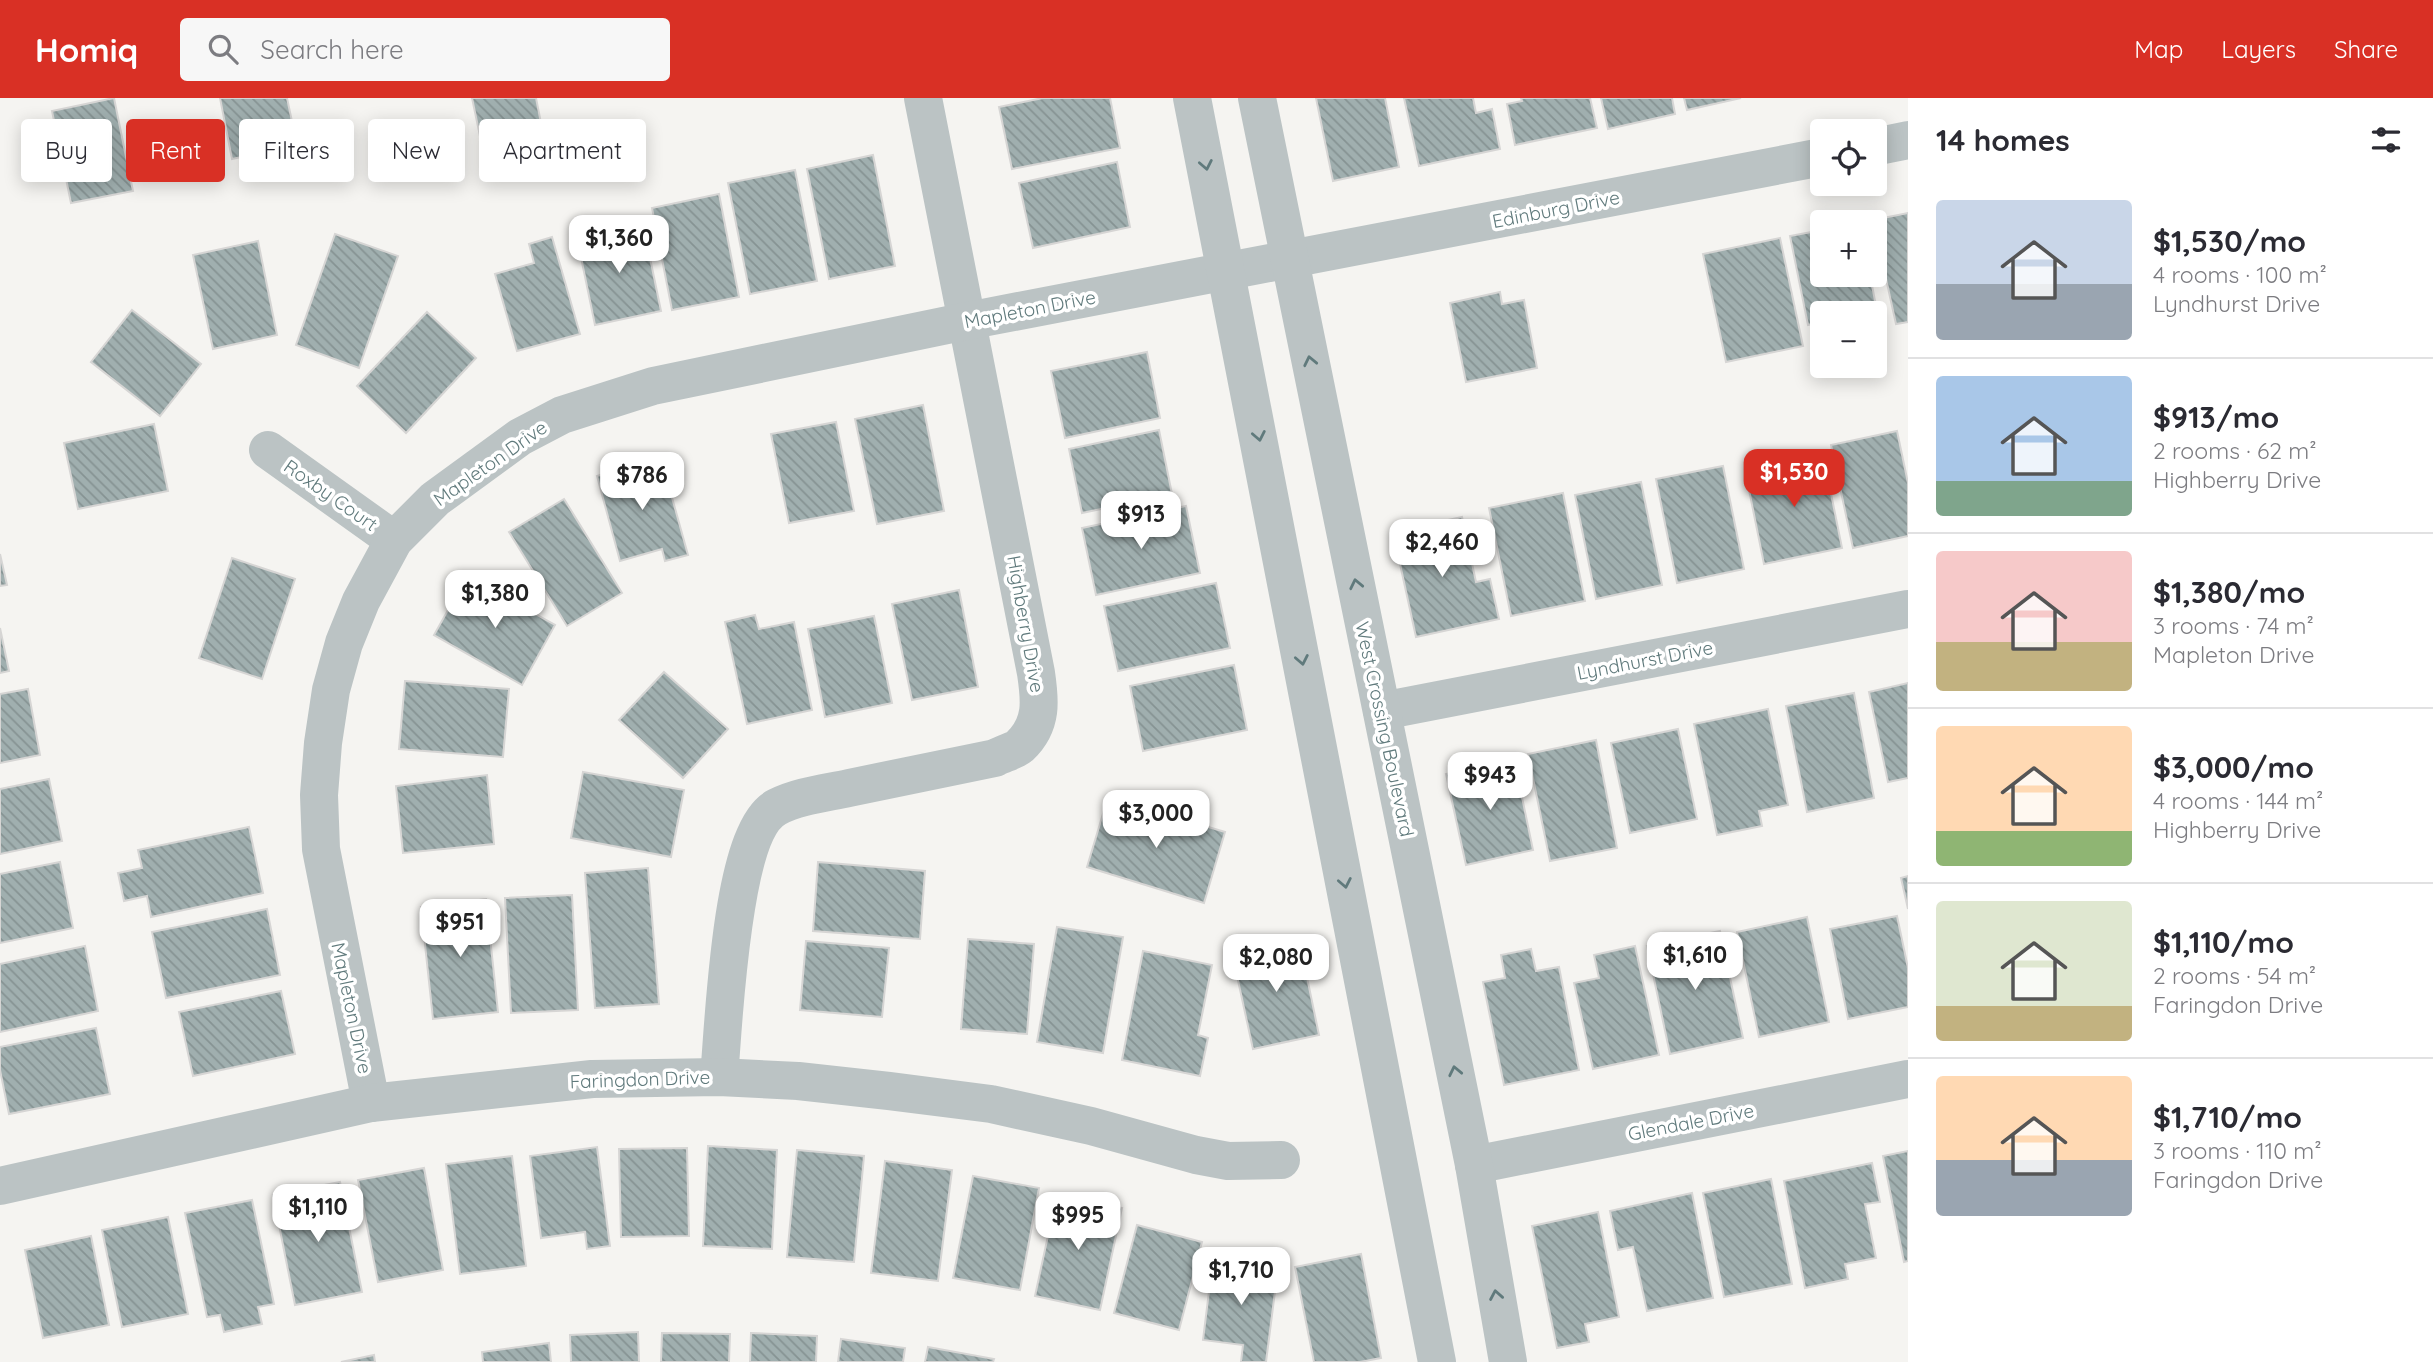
<!DOCTYPE html>
<meta charset="utf-8">
<style>
:root{--surface:#fff;--page:#f7f7f7;--text:#2b2b33;--muted:#7c7c81;--line:#e1e1e2;--accent:#d93025}
body{margin:0;font-family:Quicksand,sans-serif;background:var(--page);color:var(--text);height:100vh;display:flex;flex-direction:column;font-size:26px;white-space:nowrap}
*{box-sizing:border-box;margin:0}
p{font-size:23px;color:var(--muted)}
.icon{flex:none;width:38px;height:38px;fill:none;stroke:currentColor;stroke-width:2;stroke-linecap:round;stroke-linejoin:round}
.map{position:relative;flex:1;overflow:hidden}
.details{display:flex;flex-direction:column;background:var(--surface);width:525px}
.details>*{flex:none}
.top-card{position:absolute;left:21px;top:21px;width:665px;height:63px;display:flex;gap:14px}
.fabs{position:absolute;left:1810px;top:21px;display:grid;gap:14px}
.fabs a{display:grid;place-items:center;width:77px;height:77px;border-radius:7px;background:var(--surface);box-shadow:0 4px 18px #0003;font-size:35px}
.price{position:absolute;translate:-50% -60px;padding:0 16px;border-radius:14px;background:#fff;color:#222;font-size:23px;line-height:46px;filter:drop-shadow(0 2px 4px #0008)}
.price::after{content:'';position:absolute;left:50%;top:42px;width:21px;height:16px;margin-left:-10px;background:inherit;clip-path:polygon(0 0,100% 0,50% 100%)}
.price.selected{background:var(--accent);color:#fff}
ul{padding:0;list-style:none}
li{display:flex;align-items:center;gap:21px;height:175px;padding:0 28px}
li+li{border-top:2px solid var(--line)}
li span{display:grid;place-items:center;flex:none;width:196px;height:140px;border-radius:7px;color:#555}
li>.icon{margin-inline-start:auto}
span .icon{width:84px;height:84px;fill:#fffc;stroke-width:1}
li b{font-size:30px}
h2{display:flex;justify-content:space-between;align-items:center;height:84px;padding:0 28px;font-size:30px}
.chip{padding:0 24px;border-radius:7px;background:var(--surface);box-shadow:0 4px 18px #0003;font-size:24px;line-height:63px}
.chip.selected{background:var(--accent);color:#fff}
header{display:flex;align-items:center;gap:42px;box-sizing:border-box;height:98px;padding:0 35px;background:var(--accent);color:#fff}
header strong{font-size:33px}
nav{display:flex;gap:38px;margin-inline-start:auto;font-size:24px}
.search{width:490px;height:63px;background:var(--page);display:flex;align-items:center;gap:18px;box-sizing:border-box;padding:0 24px;border-radius:7px;color:var(--muted);font-size:26px}
main{display:flex;flex:1;min-height:0}
.map>svg:first-child{display:block}
.building{fill:url(#building-back-hatch);stroke:#d6d5d4;stroke-width:2}
.lines{fill:none;stroke-linecap:round;stroke-linejoin:round}
.minor{stroke:#bbc3c4;stroke-width:38}
.tertiary{stroke:#bbc3c4;stroke-width:38}
.oneway{stroke:#607a7c}
.labels{text-anchor:middle;dominant-baseline:central;stroke-width:7;stroke-linejoin:round;paint-order:stroke}
.street-label{font-size:19px;fill:#607a7c;stroke:#fff}
</style>
<header>
<strong>Homiq</strong>
<div class="search"><svg class="icon" aria-label="search" viewBox="0 0 24 24"><circle cx="10" cy="10" r="6"/><path d="M15 15l6 6"/></svg>Search here</div>
<nav><a>Map</a><a>Layers</a><a>Share</a></nav>
</header>
<main>
<div class="map">
<svg width="1908" height="1264" viewBox="0 0 1908 1264">
<defs>
<pattern id="building-back-hatch" width="6" height="6" patternUnits="userSpaceOnUse" patternTransform="scale(1.75)"><rect width="6" height="6" fill="#a0afaf"/><path d="M-1 5l2 2M0 0l6 6M5-1l2 2" fill="none" stroke="#869393"/></pattern>
</defs>
<rect width="100%" height="100%" fill="#f5f4f1"/>
<g class="building">
<path d="M114,0l19,93 -62,12 -19,-92z"/>
<path d="M220,0h67l10,47 -65,14z"/>
<path d="M472,0h64l5,25 -61,13z"/>
<path d="M1043,0h67l10,50 -108,21 -13,-62z"/>
<path d="M1316,0h69l14,69 -66,14z"/>
<path d="M1404,0h69l3,15 16,-4 8,40 -81,17z"/>
<path d="M1521,0h69l7,30 -82,17 -8,-41 15,-3z"/>
<path d="M1601,0h71l3,16 -67,15z"/>
<path d="M1684,0h57l-54,12z"/>
<path d="M873,57l22,111 -66,13 -22,-110z"/>
<path d="M1117,64l13,65 -97,21 -14,-65z"/>
<path d="M795,72l22,111 -67,13 -22,-111z"/>
<path d="M719,96l20,103 -67,13 -20,-102z"/>
<path d="M1908,115v109l-12,2 -23,-104z"/>
<path d="M643,126l18,87 -66,14 -18,-87z"/>
<path d="M1822,132v45h48l7,36 -55,2v9l-14,3 -18,-89z"/>
<path d="M335,136l63,22 -39,112 -63,-23z"/>
<path d="M552,139l28,97 -63,17 -22,-77 39,-11 -5,-19z"/>
<path d="M1780,140l23,108 -77,16 -23,-108z"/>
<path d="M258,143l19,94 -64,14 -20,-94z"/>
<path d="M1500,194l2,12 22,-4 13,68 -71,14 -16,-79z"/>
<path d="M132,212l69,54 -41,52 -69,-54z"/>
<path d="M427,214l49,46 -70,75 -49,-47z"/>
<path d="M1147,254l13,66 -95,20 -14,-67z"/>
<path d="M923,307l21,106 -67,13 -22,-105z"/>
<path d="M836,324l18,89 -65,12 -18,-89z"/>
<path d="M154,326l14,67 -90,18 -14,-66z"/>
<path d="M1159,332l13,64 -90,19 -13,-64z"/>
<path d="M1897,333l11,52v53l-55,12 -22,-103z"/>
<path d="M1823,356l19,94 -78,16 -19,-94z"/>
<path d="M661,360l27,97 -23,6 -3,-12 -42,12 -23,-85z"/>
<path d="M1723,368l21,103 -67,14 -21,-104z"/>
<path d="M1641,384l21,103 -66,14 -21,-104z"/>
<path d="M1563,395l22,108 -74,15 -22,-108z"/>
<path d="M564,401l58,94 -55,33 -58,-94z"/>
<path d="M1186,408l14,67 -104,22 -14,-67z"/>
<path d="M1462,419l14,65 14,-3 9,40 -83,18 -23,-105z"/>
<path d="M0,456l7,31 -7,1z"/>
<path d="M232,460l63,21 -33,100 -63,-21z"/>
<path d="M467,478l88,49 -33,60 -88,-50z"/>
<path d="M1216,485l14,65 -112,23 -14,-65z"/>
<path d="M959,492l19,97 -66,13 -20,-96z"/>
<path d="M755,517l4,14 35,-7 18,88 -65,14 -22,-102z"/>
<path d="M874,518l18,87 -67,14 -17,-88z"/>
<path d="M0,530l9,43 -9,2z"/>
<path d="M1234,567l13,65 -104,21 -13,-65z"/>
<path d="M664,574l64,57 -45,49 -64,-58z"/>
<path d="M405,583l104,8 -6,68 -104,-8z"/>
<path d="M1908,585v95l-20,4 -19,-90z"/>
<path d="M28,591l12,66 -40,8v-69z"/>
<path d="M1854,595l20,105 -67,14 -21,-106z"/>
<path d="M1768,611l20,96 -29,6 3,15 -45,9 -23,-111z"/>
<path d="M1678,631l19,90 -67,14 -19,-90z"/>
<path d="M1596,642l21,108 -67,13 -22,-107z"/>
<path d="M1514,661l19,91 -67,15 -20,-91z"/>
<path d="M583,674l101,18 -13,67 -100,-19z"/>
<path d="M487,677l7,69 -91,9 -7,-67z"/>
<path d="M49,681l13,62 -62,13v-65z"/>
<path d="M1108,699l117,35 -21,71 -117,-36z"/>
<path d="M249,729l14,66 -112,24 -4,-21 -23,5 -6,-28 24,-5 -4,-18z"/>
<path d="M60,764l13,66 -73,15v-69z"/>
<path d="M818,764l107,9 -5,68 -107,-8z"/>
<path d="M648,770l11,136 -64,4 -10,-135z"/>
<path d="M1908,778v33l-7,-31z"/>
<path d="M572,797l6,115 -67,3 -6,-115z"/>
<path d="M486,801l12,113 -65,7 -12,-112z"/>
<path d="M267,811l13,66 -114,23 -14,-66z"/>
<path d="M1897,818l11,52v39l-60,12 -18,-90z"/>
<path d="M1807,819l22,105 -70,15 -22,-105z"/>
<path d="M1057,829l66,10 -20,116 -66,-11z"/>
<path d="M1720,833l23,107 -73,16 -23,-108z"/>
<path d="M968,841l66,5 -7,90 -66,-5z"/>
<path d="M1299,841l20,96 -66,14 -21,-96z"/>
<path d="M806,843l83,7 -7,69 -82,-7z"/>
<path d="M85,848l13,65 -98,21v-68z"/>
<path d="M1635,848l24,109 -66,14 -19,-86 25,-5 -5,-23z"/>
<path d="M1531,851l5,22 23,-4 20,103 -75,15 -21,-103 22,-4 -4,-23z"/>
<path d="M1143,853l69,14 -14,70 10,3 -8,38 -78,-16z"/>
<path d="M281,893l14,63 -102,22 -14,-64z"/>
<path d="M96,930l14,66 -101,20 -9,-44v-23z"/>
<path d="M708,1048l69,4 -5,99 -69,-3z"/>
<path d="M597,1049l13,99 -23,3 -2,-17 -44,6 -11,-82z"/>
<path d="M687,1050l2,88 -68,1 -2,-88z"/>
<path d="M797,1052l67,6 -10,106 -67,-5z"/>
<path d="M1908,1053v110l-4,1 -21,-106z"/>
<path d="M512,1058l14,110 -66,8 -14,-110z"/>
<path d="M885,1063l67,9 -14,111 -67,-8z"/>
<path d="M1872,1065l8,39 -15,2 11,54 -31,6 3,15 -43,9 -21,-107z"/>
<path d="M424,1070l19,102 -65,12 -20,-102z"/>
<path d="M973,1078l66,12 -19,102 -67,-12z"/>
<path d="M1771,1081l21,105 -68,13 -21,-104z"/>
<path d="M340,1084l22,110 -67,13 -22,-110z"/>
<path d="M1692,1095l21,105 -66,13 -14,-64 -15,3 -8,-39z"/>
<path d="M1057,1096l65,14 -22,102 -65,-14z"/>
<path d="M252,1102l22,104 -16,3 4,17 -38,8 -4,-17 -13,2 -22,-104z"/>
<path d="M1598,1114l21,105 -34,7 4,18 -32,6 -25,-122z"/>
<path d="M168,1119l20,97 -66,13 -20,-97z"/>
<path d="M1137,1127l65,17 -23,88 -65,-17z"/>
<path d="M91,1138l18,89 -66,13 -18,-88z"/>
<path d="M1361,1156l20,104 -21,4h-46l-19,-95z"/>
<path d="M1213,1161l65,9 -12,94h-25l2,-17 -40,-5z"/>
<path d="M638,1234l1,30h-68l-1,-27z"/>
<path d="M662,1235l68,1 -1,28h-68z"/>
<path d="M751,1235l66,3 -1,26h-66z"/>
<path d="M841,1241l64,9 -2,14h-65z"/>
<path d="M549,1245l2,19h-68l-1,-10z"/>
<path d="M928,1249l66,12 -1,3h-68z"/>
<path d="M374,1257l1,7h-34z"/>
</g>
<g class="lines">
<g class="minor">
<path d="M1874,49l34,-7"/>
<path d="M268,352l126,90"/>
<path d="M1382,613l526,-102"/>
<path d="M719,979c5,-52 11,-246 58,-270 21,-11 49,-14 72,-19 48,-10 97,-20 146,-30 7,-4 19,-7 25,-12 23,-22 20,-46 16,-73l-113,-575"/>
<path d="M371,1005l-50,-254 -2,-54 4,-52 8,-53 13,-47 17,-42 33,-61 41,-41 85,-62 42,-22 91,-29 314,-65 855,-164"/>
<path d="M1474,1067l434,-86"/>
<path d="M0,1088l371,-83 221,-24 127,-2 79,4 91,10 102,13 100,22 105,29 32,6 53,-1"/>
</g>
<g class="tertiary">
<path d="M1192,0l245,1264"/>
<path d="M1257,0l217,1067 34,197"/>
</g>
</g>
<defs><path id="oneway-chevron" d="M-2-3.5L2.5 0L-2 3.5" fill="none" stroke-width="1.6" stroke-linecap="round" stroke-linejoin="round" transform="scale(1.75)"/></defs>
<g class="oneway">
<use href="#oneway-chevron" transform="translate(1206 67) rotate(79)"/>
<use href="#oneway-chevron" transform="translate(1310 263) rotate(-102)"/>
<use href="#oneway-chevron" transform="translate(1259 338) rotate(79)"/>
<use href="#oneway-chevron" transform="translate(1356 486) rotate(-102)"/>
<use href="#oneway-chevron" transform="translate(1302 562) rotate(79)"/>
<use href="#oneway-chevron" transform="translate(1345 785) rotate(79)"/>
<use href="#oneway-chevron" transform="translate(1455 973) rotate(-102)"/>
<use href="#oneway-chevron" transform="translate(1496 1197) rotate(-100)"/>
</g>
<g class="labels">
<g class="street-label">
<text transform="translate(1556 111) rotate(-11)">Edinburg Drive</text>
<text transform="translate(1030 211) rotate(-11)">Mapleton Drive</text>
<text transform="translate(490 365) rotate(-35)">Mapleton Drive</text>
<text transform="translate(331 397) rotate(35)">Roxby Court</text>
<text transform="translate(1026 526) rotate(80)">Highberry Drive</text>
<text transform="translate(1645 562) rotate(-11)">Lyndhurst Drive</text>
<text transform="translate(1385 631) rotate(78)">West Crossing Boulevard</text>
<text transform="translate(352 910) rotate(78)">Mapleton Drive</text>
<text transform="translate(640 981) rotate(-2)">Faringdon Drive</text>
<text transform="translate(1691 1024) rotate(-11)">Glendale Drive</text>
</g>
</g>
</svg>
<div class="fabs">
<a><svg class="icon" aria-label="locate" viewBox="0 0 24 24"><circle cx="12" cy="12" r="6"/><path d="M12 2v4M12 18v4M2 12h4M18 12h4"/></svg></a>
<a>+</a>
<a>−</a>
</div>
<b class="price" style="left:619px;top:177px">$1,360</b>
<b class="price selected" style="left:1794px;top:411px">$1,530</b>
<b class="price" style="left:642px;top:414px">$786</b>
<b class="price" style="left:1141px;top:453px">$913</b>
<b class="price" style="left:1442px;top:481px">$2,460</b>
<b class="price" style="left:495px;top:532px">$1,380</b>
<b class="price" style="left:1490px;top:714px">$943</b>
<b class="price" style="left:1156px;top:752px">$3,000</b>
<b class="price" style="left:460px;top:861px">$951</b>
<b class="price" style="left:1695px;top:894px">$1,610</b>
<b class="price" style="left:1276px;top:896px">$2,080</b>
<b class="price" style="left:318px;top:1146px">$1,110</b>
<b class="price" style="left:1078px;top:1154px">$995</b>
<b class="price" style="left:1241px;top:1209px">$1,710</b>
<div class="top-card">
<a class="chip">Buy</a>
<a class="chip selected">Rent</a>
<a class="chip">Filters</a>
<a class="chip">New</a>
<a class="chip">Apartment</a>
</div>
</div>
<section class="details">
<h2>14 homes<svg class="icon" aria-label="filters" viewBox="0 0 24 24"><path d="M4 7h16M4 17h16"/><circle cx="9" cy="7" r="2"/><circle cx="15" cy="17" r="2"/></svg></h2>
<ul>
<li><span style="background:linear-gradient(#c9d6e8 60%,#9aa5b1 0)"><svg class="icon" aria-label="home" viewBox="0 0 24 24"><path d="M3 11l9-7 9 7M6 9v11h12V9"/></svg></span><div><b>$1,530/mo</b><p>4 rooms · 100 m²</p><p>Lyndhurst Drive</p></div></li>
<li><span style="background:linear-gradient(#a9c7e8 75%,#7fa58c 0)"><svg class="icon" aria-label="home" viewBox="0 0 24 24"><path d="M3 11l9-7 9 7M6 9v11h12V9"/></svg></span><div><b>$913/mo</b><p>2 rooms · 62 m²</p><p>Highberry Drive</p></div></li>
<li><span style="background:linear-gradient(#f6c9c9 65%,#c2b280 0)"><svg class="icon" aria-label="home" viewBox="0 0 24 24"><path d="M3 11l9-7 9 7M6 9v11h12V9"/></svg></span><div><b>$1,380/mo</b><p>3 rooms · 74 m²</p><p>Mapleton Drive</p></div></li>
<li><span style="background:linear-gradient(#ffd9b3 75%,#8fb573 0)"><svg class="icon" aria-label="home" viewBox="0 0 24 24"><path d="M3 11l9-7 9 7M6 9v11h12V9"/></svg></span><div><b>$3,000/mo</b><p>4 rooms · 144 m²</p><p>Highberry Drive</p></div></li>
<li><span style="background:linear-gradient(#dfe7d0 75%,#c2b280 0)"><svg class="icon" aria-label="home" viewBox="0 0 24 24"><path d="M3 11l9-7 9 7M6 9v11h12V9"/></svg></span><div><b>$1,110/mo</b><p>2 rooms · 54 m²</p><p>Faringdon Drive</p></div></li>
<li><span style="background:linear-gradient(#ffd9b3 60%,#9aa5b1 0)"><svg class="icon" aria-label="home" viewBox="0 0 24 24"><path d="M3 11l9-7 9 7M6 9v11h12V9"/></svg></span><div><b>$1,710/mo</b><p>3 rooms · 110 m²</p><p>Faringdon Drive</p></div></li>
</ul>
</section>
</main>
